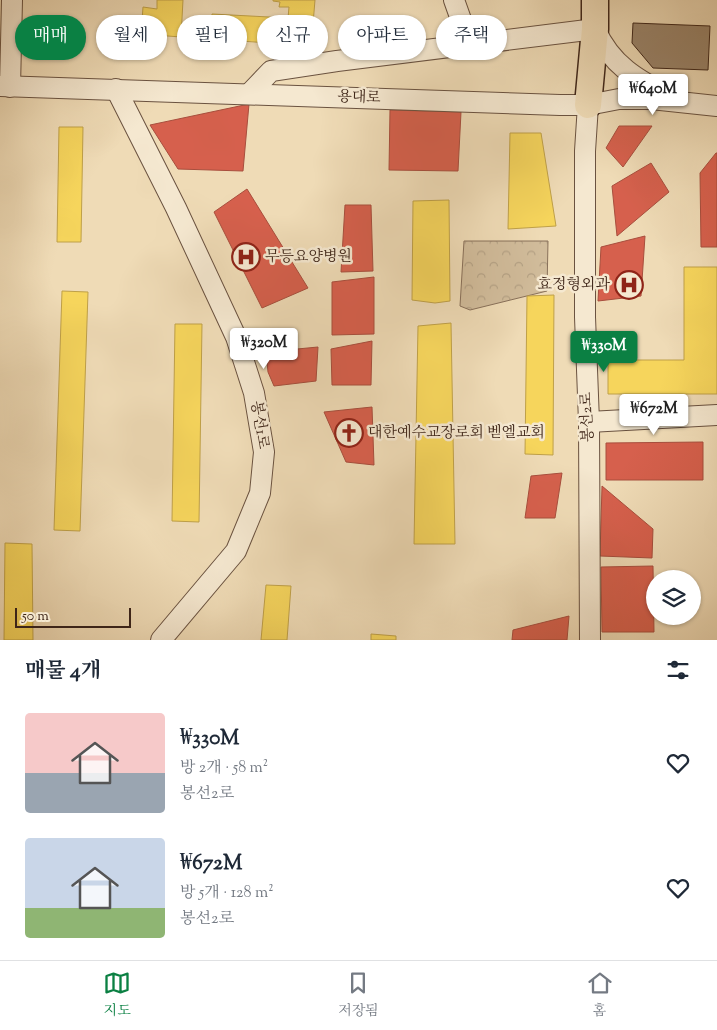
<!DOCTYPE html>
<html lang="ko">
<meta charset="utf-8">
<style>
:root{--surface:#fff;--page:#f2f2f3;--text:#1f2937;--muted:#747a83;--line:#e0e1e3;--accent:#0b8043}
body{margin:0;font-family:"Sorts Mill Goudy","Noto Serif KR",serif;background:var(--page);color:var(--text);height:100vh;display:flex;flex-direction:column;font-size:19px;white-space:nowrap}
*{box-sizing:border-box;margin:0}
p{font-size:16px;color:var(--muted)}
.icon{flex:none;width:28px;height:28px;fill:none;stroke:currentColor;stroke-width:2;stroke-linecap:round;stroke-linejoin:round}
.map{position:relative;height:640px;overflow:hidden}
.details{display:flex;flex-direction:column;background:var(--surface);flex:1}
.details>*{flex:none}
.banner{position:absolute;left:15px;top:15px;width:688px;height:45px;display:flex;gap:10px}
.fabs{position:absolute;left:646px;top:570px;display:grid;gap:10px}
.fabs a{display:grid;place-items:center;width:55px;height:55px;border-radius:50%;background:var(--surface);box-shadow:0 1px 4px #0004;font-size:25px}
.scale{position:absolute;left:15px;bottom:12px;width:116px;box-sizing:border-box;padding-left:5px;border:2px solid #3e2518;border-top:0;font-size:14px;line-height:18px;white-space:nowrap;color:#3e2518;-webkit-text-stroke:4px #f5e8d0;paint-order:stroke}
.price{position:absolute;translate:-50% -42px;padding:0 11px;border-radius:5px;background:#fff;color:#222;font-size:16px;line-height:32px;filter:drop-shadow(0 1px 2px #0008)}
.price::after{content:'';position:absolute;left:50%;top:30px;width:15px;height:11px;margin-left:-8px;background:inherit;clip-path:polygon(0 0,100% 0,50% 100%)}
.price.on{background:var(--accent);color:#fff}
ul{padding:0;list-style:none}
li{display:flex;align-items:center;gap:15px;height:125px;padding:0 25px}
li span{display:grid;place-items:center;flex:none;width:140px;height:100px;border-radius:5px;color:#555}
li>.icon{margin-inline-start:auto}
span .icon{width:60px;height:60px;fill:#fffc;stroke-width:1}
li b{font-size:21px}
h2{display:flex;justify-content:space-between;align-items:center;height:60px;padding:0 25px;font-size:21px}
.chip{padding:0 18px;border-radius:22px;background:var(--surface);box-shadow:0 1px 4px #0004;font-size:18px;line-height:45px}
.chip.on{background:var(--accent);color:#fff}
.dock{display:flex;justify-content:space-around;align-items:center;height:70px;border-top:1px solid var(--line);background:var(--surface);font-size:14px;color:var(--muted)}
.dock a{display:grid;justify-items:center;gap:2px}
.dock .on{color:var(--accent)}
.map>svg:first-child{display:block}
.forest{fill:url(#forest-crowns);stroke:#88705a}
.homes{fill:#f6d55c;stroke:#bfa048}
.shops{fill:#d6604d;stroke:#a84e3d}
.building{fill:#9a846a;stroke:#3e2518}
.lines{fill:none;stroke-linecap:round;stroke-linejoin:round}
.minor-casing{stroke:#6a5240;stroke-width:22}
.major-casing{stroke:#3e2518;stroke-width:29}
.minor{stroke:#f5e8d0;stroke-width:20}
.major{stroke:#efdbb6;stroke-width:26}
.labels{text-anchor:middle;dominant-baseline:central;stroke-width:5;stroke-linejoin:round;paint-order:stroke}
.street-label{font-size:15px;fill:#3e2518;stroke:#f5e8d0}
.poi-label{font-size:15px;fill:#3e2518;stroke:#f5e8d0;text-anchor:start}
</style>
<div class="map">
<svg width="717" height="640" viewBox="0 0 717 640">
<defs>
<pattern id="forest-crowns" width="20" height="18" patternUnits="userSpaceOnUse" patternTransform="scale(1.25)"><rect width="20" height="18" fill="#d1bc9b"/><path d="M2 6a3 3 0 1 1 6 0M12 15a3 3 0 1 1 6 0" fill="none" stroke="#b4a185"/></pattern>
</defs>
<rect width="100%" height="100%" fill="#efdbb6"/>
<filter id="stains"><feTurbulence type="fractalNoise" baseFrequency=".004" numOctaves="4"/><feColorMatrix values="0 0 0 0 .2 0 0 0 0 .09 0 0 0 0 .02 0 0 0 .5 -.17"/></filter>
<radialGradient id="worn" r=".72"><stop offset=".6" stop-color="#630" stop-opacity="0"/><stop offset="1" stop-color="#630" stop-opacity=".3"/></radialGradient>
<path class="forest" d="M464,241h84l-1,50 -77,19 -10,-4z"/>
<g class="homes">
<path d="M157,0h26l-2,37 -40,-3 2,-27 14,2z"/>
<path d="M273,0h42l-3,36 -27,-2 -1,10 -73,-5 1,-25 76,4 1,-11h-10l1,-5 -7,-1z"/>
<path d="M59,127h24l-2,115h-24z"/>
<path d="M510,133h31l15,93 -48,3z"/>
<path d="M449,200l1,101 -15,2 -23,-3 1,-99z"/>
<path d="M684,267h33v127h-109v-34h76z"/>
<path d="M62,291l26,1 -8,239 -26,-1z"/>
<path d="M554,295l-1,160 -28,-1 2,-158z"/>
<path d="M451,323l4,221h-41l4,-218z"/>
<path d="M175,324h27l-3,198 -27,-1z"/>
<path d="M5,543l27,1 1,96h-29z"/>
<path d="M266,585l25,1 -4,54h-26z"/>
<path d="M371,634l25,2v4h-25z"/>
</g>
<g class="shops">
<path d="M249,104l-6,67 -65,-2 -28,-44z"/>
<path d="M390,110l71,2 -3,59 -69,-1z"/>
<path d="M619,126h33l-29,41 -17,-19z"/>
<path d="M716,153h1v94h-16l-1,-74z"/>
<path d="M651,163l18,29 -52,44 -5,-50z"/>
<path d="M247,189l61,99 -46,20 -48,-96z"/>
<path d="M345,205h26l2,66 -32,1z"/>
<path d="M645,236l-4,60 -43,5 3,-54z"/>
<path d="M374,277v57l-42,1v-53z"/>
<path d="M372,341l-1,44h-39l-1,-36z"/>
<path d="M318,347l-2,34 -42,5 -6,-14 -2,-20z"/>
<path d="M372,407l2,58 -28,-3 -22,-50z"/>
<path d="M703,442v38h-97v-37z"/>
<path d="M562,473l-7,45h-30l6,-42z"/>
<path d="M602,486l51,43 -1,29 -52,-2z"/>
<path d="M653,566l1,66h-52l-1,-65z"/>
<path d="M569,616l-2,24h-55l1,-10z"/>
</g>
<path class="building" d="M633,23l77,3 -2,44 -55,-2 -21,-25z"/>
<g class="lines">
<defs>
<g id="minor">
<path d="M454,0l16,45"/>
<path d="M0,86l560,19h28l31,-6h32l66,7"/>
<path d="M10,87l2,-87"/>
<path d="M116,89l60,119 60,129 18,56 10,59 -4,41 -24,58 -75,89"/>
<path d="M249,94l22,-23 66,-10 258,-32c16,36 42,51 76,68"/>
<path d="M588,105l-3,46v166l4,105 1,218"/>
<path d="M589,422l128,-7"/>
</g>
<path id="major" d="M588,105l7,-76v-29"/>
</defs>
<use href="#minor" class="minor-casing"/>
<use href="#major" class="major-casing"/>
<use href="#minor" class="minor"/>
<use href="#major" class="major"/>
</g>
<defs>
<symbol id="hospital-ring" viewBox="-11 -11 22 22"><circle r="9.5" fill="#f5e8d0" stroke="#8f2418" stroke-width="1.5"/><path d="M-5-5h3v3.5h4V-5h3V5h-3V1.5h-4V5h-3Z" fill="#8f2418"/></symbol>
<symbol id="church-ring" viewBox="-11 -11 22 22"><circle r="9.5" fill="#f5e8d0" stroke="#8f2418" stroke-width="1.5"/><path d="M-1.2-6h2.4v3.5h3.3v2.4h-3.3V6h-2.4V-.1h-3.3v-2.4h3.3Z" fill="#8f2418"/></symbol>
</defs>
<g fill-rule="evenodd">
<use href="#hospital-ring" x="230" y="241" width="32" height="32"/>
<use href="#hospital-ring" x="613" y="269" width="32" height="32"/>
<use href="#church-ring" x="333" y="417" width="32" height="32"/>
</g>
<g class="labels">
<g class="street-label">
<text transform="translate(359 98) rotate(2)">용대로</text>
<text transform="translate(588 417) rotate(-92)">봉선2로</text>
<text transform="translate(259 425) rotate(81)">봉선1로</text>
</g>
<g class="poi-label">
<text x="265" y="257">무등요양병원</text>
<text x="610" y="285" text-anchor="end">효정형외과</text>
<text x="368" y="433">대한예수교장로회 벧엘교회</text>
</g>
</g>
<rect width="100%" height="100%" filter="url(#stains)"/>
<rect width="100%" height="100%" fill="url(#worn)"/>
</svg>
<div class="fabs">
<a><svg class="icon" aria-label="layers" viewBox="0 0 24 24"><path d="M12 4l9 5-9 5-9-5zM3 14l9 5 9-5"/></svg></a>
</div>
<div class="scale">50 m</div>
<b class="price" style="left:653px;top:116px">₩640M</b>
<b class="price" style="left:264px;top:370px">₩320M</b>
<b class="price on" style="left:604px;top:373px">₩330M</b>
<b class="price" style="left:654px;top:436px">₩672M</b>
<div class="banner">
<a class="chip on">매매</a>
<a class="chip">월세</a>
<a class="chip">필터</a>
<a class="chip">신규</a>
<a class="chip">아파트</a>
<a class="chip">주택</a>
</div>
</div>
<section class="details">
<h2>매물 4개<svg class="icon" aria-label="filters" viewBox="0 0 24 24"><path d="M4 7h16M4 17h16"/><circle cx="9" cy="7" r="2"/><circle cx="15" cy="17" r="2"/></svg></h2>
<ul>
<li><span style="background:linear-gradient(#f6c9c9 60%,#9aa5b1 0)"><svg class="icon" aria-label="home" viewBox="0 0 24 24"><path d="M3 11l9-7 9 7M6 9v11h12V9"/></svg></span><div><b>₩330M</b><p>방 2개 · 58 m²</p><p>봉선2로</p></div><svg class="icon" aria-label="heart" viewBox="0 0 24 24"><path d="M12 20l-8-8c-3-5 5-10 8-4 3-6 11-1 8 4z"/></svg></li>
<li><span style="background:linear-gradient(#c9d6e8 70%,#8fb573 0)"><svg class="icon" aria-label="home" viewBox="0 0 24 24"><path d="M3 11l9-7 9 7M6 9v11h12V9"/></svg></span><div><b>₩672M</b><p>방 5개 · 128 m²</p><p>봉선2로</p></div><svg class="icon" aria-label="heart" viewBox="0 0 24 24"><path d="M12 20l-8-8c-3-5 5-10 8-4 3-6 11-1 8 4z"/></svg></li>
</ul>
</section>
<nav class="dock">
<a class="on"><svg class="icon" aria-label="map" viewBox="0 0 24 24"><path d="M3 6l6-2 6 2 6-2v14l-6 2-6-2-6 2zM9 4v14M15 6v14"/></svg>지도</a>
<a><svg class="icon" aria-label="saved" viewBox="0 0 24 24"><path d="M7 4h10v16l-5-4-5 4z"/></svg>저장됨</a>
<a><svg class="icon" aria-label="home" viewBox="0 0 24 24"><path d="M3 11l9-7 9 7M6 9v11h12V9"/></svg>홈</a>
</nav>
